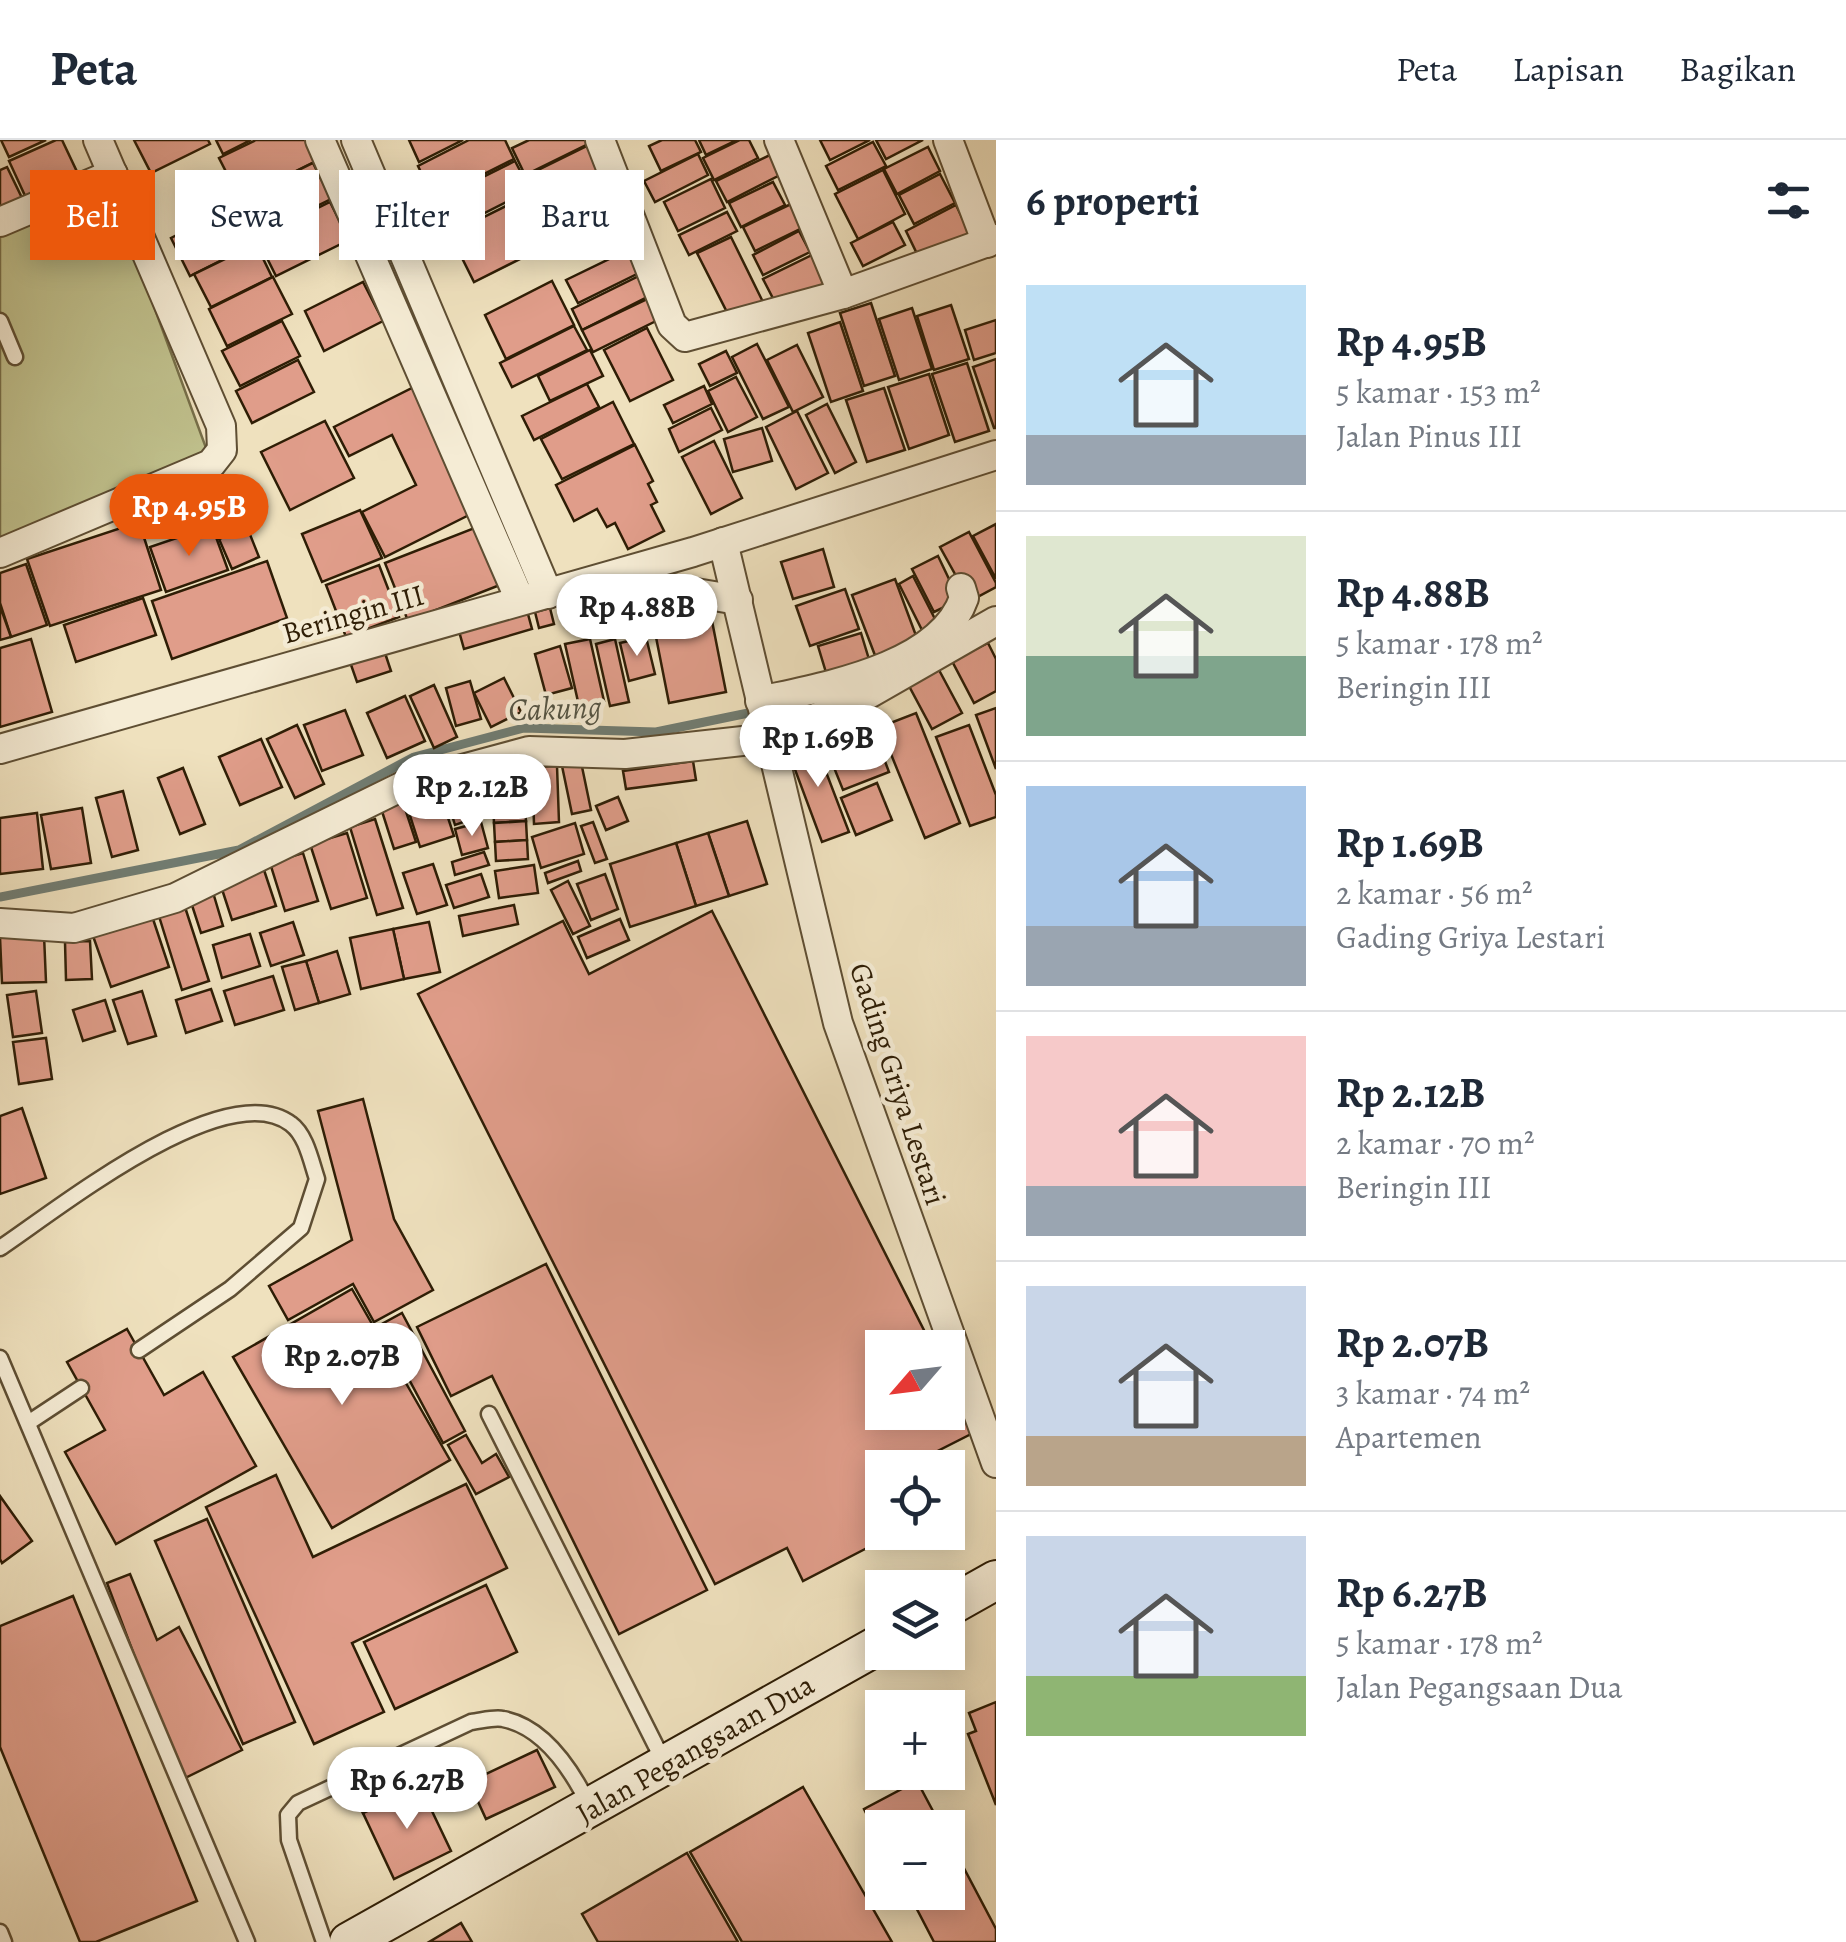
<!DOCTYPE html>
<html lang="id">
<meta charset="utf-8">
<style>
:root{--surface:#fff;--page:#f6f6f7;--text:#1f2937;--muted:#747a83;--line:#e0e1e3;--accent:#ea580c}
body{margin:0;font-family:Alegreya,serif;background:var(--page);color:var(--text);height:100vh;display:flex;flex-direction:column;font-size:38px;white-space:nowrap}
*{box-sizing:border-box;margin:0}
p{font-size:32px;color:var(--muted)}
.icon{flex:none;width:55px;height:55px;fill:none;stroke:currentColor;stroke-width:2;stroke-linecap:round;stroke-linejoin:round}
.map{position:relative;flex:1;overflow:hidden}
.drawer{display:flex;flex-direction:column;background:var(--surface);width:850px}
.drawer>*{flex:none}
.hud{position:absolute;left:30px;top:30px;width:815px;height:90px;display:flex;gap:20px}
.needle{width:65px;rotate:242deg}
.buttons{position:absolute;left:865px;top:1190px;display:grid;gap:20px}
.buttons a{display:grid;place-items:center;width:100px;height:100px;border-radius:0px;background:var(--surface);box-shadow:0 5px 25px #0003;font-size:50px}
.price{position:absolute;translate:-50% -85px;padding:0 22px;border-radius:35px;background:#fff;color:#222;font-size:32px;line-height:65px;filter:drop-shadow(0 2px 5px #0008)}
.price::after{content:'';position:absolute;left:50%;top:60px;width:30px;height:22px;margin-left:-15px;background:inherit;clip-path:polygon(0 0,100% 0,50% 100%)}
.price.selected{background:var(--accent);color:#fff}
ul{padding:0;list-style:none}
li{display:flex;align-items:center;gap:30px;height:250px;padding:0 30px}
li+li{border-top:2px solid var(--line)}
li span{display:grid;place-items:center;flex:none;width:280px;height:200px;border-radius:0px;color:#555}
li>.icon{margin-inline-start:auto}
span .icon{width:120px;height:120px;fill:#fffc;stroke-width:1}
li b{font-size:42px}
h2{display:flex;justify-content:space-between;align-items:center;height:120px;padding:0 30px;font-size:42px}
.pill{padding:0 35px;border-radius:0px;background:var(--surface);box-shadow:0 5px 25px #0003;font-size:35px;line-height:90px}
.pill.selected{background:var(--accent);color:#fff}
header{display:flex;align-items:center;gap:60px;box-sizing:border-box;height:140px;padding:0 50px;background:var(--surface);border-bottom:2px solid var(--line)}
header strong{font-size:48px}
nav{display:flex;gap:55px;margin-inline-start:auto;font-size:35px}
main{display:flex;flex:1;min-height:0}
.map>svg:first-child{display:block}
.green{fill:#c0c18d;stroke:#776f49;stroke-width:2.5}
.lines{fill:none;stroke-linecap:round;stroke-linejoin:round}
.stream{stroke:#707c72;stroke-width:9}
.building{fill:#e09d8a;stroke:#2e1d05;stroke-width:2.5}
.lane-casing{stroke:#5e4e33;stroke-width:19}
.street-casing{stroke:#5e4e33;stroke-width:32}
.secondary-casing{stroke:#2e1d05;stroke-width:42}
.lane{stroke:#f5ecd5;stroke-width:14}
.street{stroke:#f5ecd5;stroke-width:28}
.secondary{stroke:#f5ecd5;stroke-width:38}
.labels{text-anchor:middle;dominant-baseline:central;stroke-width:9;stroke-linejoin:round;paint-order:stroke}
.street-label{font-size:30px;fill:#2e1d05;stroke:#f5ecd5}
.water-label{font-size:32px;font-style:italic;fill:#545444;stroke:#f5ecd5}
</style>
<header>
<strong>Peta</strong>
<nav><a>Peta</a><a>Lapisan</a><a>Bagikan</a></nav>
</header>
<main>
<div class="map">
<svg width="996" height="1802" viewBox="0 0 996 1802">
<rect width="100%" height="100%" fill="#efe1be"/>
<filter id="stains"><feTurbulence type="fractalNoise" baseFrequency=".002" numOctaves="4"/><feColorMatrix values="0 0 0 0 .2 0 0 0 0 .09 0 0 0 0 .02 0 0 0 .5 -.17"/></filter>
<radialGradient id="worn" r=".72"><stop offset=".6" stop-color="#630" stop-opacity="0"/><stop offset="1" stop-color="#630" stop-opacity=".3"/></radialGradient>
<path class="green" d="M110,47l99,269 -209,83v-303z"/>
<g class="lines">
<path class="stream" d="M0,757l239,-47 175,-93 110,-29 132,4 102,-21"/>
</g>
<g class="building">
<path d="M1,0h45l-37,17z"/>
<path d="M56,0h6l17,36 -52,24 -18,-39z"/>
<path d="M134,0h74l2,4 -59,29z"/>
<path d="M216,0h35l-28,14z"/>
<path d="M256,0h52l10,20 -78,39 -21,-41z"/>
<path d="M409,0h54l-44,22z"/>
<path d="M469,0h36l9,19 -80,40 -16,-33z"/>
<path d="M529,0h57l2,4 -63,31 -13,-27z"/>
<path d="M662,0h33l6,12 -40,19 -12,-25z"/>
<path d="M699,0h38l-31,15z"/>
<path d="M740,0h9l9,18 -44,22 -11,-22z"/>
<path d="M820,0h50l-40,20z"/>
<path d="M876,0h47l-37,19z"/>
<path d="M873,2l13,24 -48,24 -12,-24z"/>
<path d="M587,6l17,34 -63,31 -17,-34z"/>
<path d="M928,7l12,24 -43,23 -13,-25z"/>
<path d="M774,13l10,20 -57,29 -11,-21z"/>
<path d="M698,14l10,21 -53,27 -11,-21z"/>
<path d="M515,21l15,29 -81,41 -14,-30z"/>
<path d="M313,23l18,36 -75,37 -18,-36z"/>
<path d="M7,27l16,33 -23,11v-41z"/>
<path d="M883,30l22,44 -47,25 -23,-45z"/>
<path d="M940,34l15,29 -41,21 -15,-29z"/>
<path d="M711,39l14,29 -47,23 -14,-29z"/>
<path d="M773,42l12,23 -44,22 -12,-24z"/>
<path d="M602,43l15,30 -58,28 -16,-29z"/>
<path d="M530,54l24,48 -80,40 -24,-48z"/>
<path d="M330,62l19,38 -73,36 -19,-38z"/>
<path d="M791,64l11,24 -47,23 -12,-24z"/>
<path d="M236,65l20,38 -66,33 -19,-38z"/>
<path d="M956,65l14,29 -50,26 -14,-29z"/>
<path d="M727,72l10,19 -48,24 -10,-20z"/>
<path d="M893,82l12,23 -42,21 -12,-23z"/>
<path d="M799,91l11,21 -47,23 -10,-20z"/>
<path d="M731,97l33,67 -33,16 -34,-67z"/>
<path d="M256,104l16,33 -61,30 -17,-33z"/>
<path d="M636,106l11,23 -69,34 -12,-23z"/>
<path d="M812,115l14,29 -48,24 -15,-29z"/>
<path d="M645,133l10,20 -73,37 -10,-21z"/>
<path d="M273,137l19,37 -65,32 -18,-37z"/>
<path d="M552,141l22,44 -68,34 -21,-44z"/>
<path d="M363,142l20,39 -59,30 -19,-40z"/>
<path d="M647,159l11,21 -65,32 -11,-22z"/>
<path d="M871,163l24,73 -31,10 -24,-73z"/>
<path d="M951,165l18,54 -35,11 -17,-54z"/>
<path d="M912,168l20,61 -33,11 -20,-61z"/>
<path d="M996,180v33l-22,7 -9,-30z"/>
<path d="M282,181l18,35 -60,30 -18,-35z"/>
<path d="M840,182l23,69 -32,11 -23,-69z"/>
<path d="M574,186l13,24 -75,37 -12,-24z"/>
<path d="M647,188l26,52 -43,21 -26,-51z"/>
<path d="M757,204l32,63 -26,12 -31,-62z"/>
<path d="M797,205l26,52 -30,15 -26,-52z"/>
<path d="M590,210l13,26 -53,25 -12,-25z"/>
<path d="M726,211l11,22 -27,13 -11,-22z"/>
<path d="M996,219v69h-2l-21,-61z"/>
<path d="M298,220l16,32 -62,31 -16,-32z"/>
<path d="M967,223l22,68 -34,11 -23,-68z"/>
<path d="M929,234l20,61 -40,14 -21,-62z"/>
<path d="M736,237l21,40 -29,15 -20,-41z"/>
<path d="M587,244l12,23 -65,33 -12,-24z"/>
<path d="M704,246l8,18 -39,19 -9,-18z"/>
<path d="M414,247l55,128 -84,42 -23,-45 54,-27 -24,-50 -43,21 -15,-29z"/>
<path d="M884,248l21,62 -38,12 -21,-62z"/>
<path d="M613,262l21,42 -72,35 -21,-40z"/>
<path d="M827,264l29,58 -21,11 -29,-58z"/>
<path d="M711,268l11,22 -43,22 -10,-23z"/>
<path d="M797,271l31,62 -32,16 -30,-62z"/>
<path d="M325,281l29,57 -64,32 -29,-58z"/>
<path d="M762,288l10,33 -39,11 -9,-33z"/>
<path d="M714,301l28,57 -31,16 -29,-57z"/>
<path d="M635,305l18,36 -5,3 9,18 -6,3 13,26 -36,18 -13,-26 -8,4 -10,-18 -23,12 -18,-36z"/>
<path d="M360,370l22,48 -60,24 -20,-48z"/>
<path d="M139,382l22,68 -111,36 -23,-67z"/>
<path d="M996,384v55l-23,-43z"/>
<path d="M482,385l23,58 -97,38 -23,-58z"/>
<path d="M212,386l16,44 -62,22 -16,-45z"/>
<path d="M247,387l12,30 -27,12 -13,-30z"/>
<path d="M969,392l27,51v4l-26,14 -30,-54z"/>
<path d="M823,409l11,38 -41,12 -12,-37z"/>
<path d="M938,416l21,44 -25,12 -22,-43z"/>
<path d="M267,421l20,57 -115,41 -20,-58z"/>
<path d="M26,424l21,61 -36,12 -11,-34v-30z"/>
<path d="M379,425l20,52 -53,20 -20,-52z"/>
<path d="M913,436l24,47 -15,7 -23,-46z"/>
<path d="M895,439l23,62 -42,17 -24,-63z"/>
<path d="M845,449l14,40 -49,17 -14,-40z"/>
<path d="M143,458l13,37 -80,27 -12,-37z"/>
<path d="M525,463l7,26 -68,20 -7,-25z"/>
<path d="M0,466l11,31 -11,3z"/>
<path d="M550,468l4,16 -15,4 -4,-16z"/>
<path d="M712,481l14,71 -57,11 -14,-71z"/>
<path d="M861,493l10,33 -43,13 -10,-33z"/>
<path d="M646,497l9,37 -26,7 -9,-38z"/>
<path d="M31,499l21,73 -52,15v-79z"/>
<path d="M590,499l14,62 -25,5 -14,-62z"/>
<path d="M615,499l14,63 -19,4 -14,-62z"/>
<path d="M988,503l8,16v32l-22,12 -22,-42z"/>
<path d="M560,506l12,42 -26,7 -11,-41z"/>
<path d="M384,510l7,21 -34,11 -7,-20z"/>
<path d="M939,530l23,43 -30,16 -23,-43z"/>
<path d="M504,538l17,34 -30,15 -17,-34z"/>
<path d="M470,541l11,38 -25,7 -10,-38z"/>
<path d="M434,545l23,52 -23,11 -24,-52z"/>
<path d="M405,556l20,45 -38,17 -20,-45z"/>
<path d="M863,565l9,22 -47,18 -9,-23z"/>
<path d="M996,568v61l-20,-54z"/>
<path d="M345,570l18,45 -41,16 -18,-46z"/>
<path d="M916,573l44,110 -35,15 -45,-111z"/>
<path d="M297,585l27,59 -29,14 -28,-59z"/>
<path d="M969,585l27,70v22l-26,9 -34,-89z"/>
<path d="M872,587l17,45 -46,18 -18,-45z"/>
<path d="M813,598l36,94 -27,10 -35,-94z"/>
<path d="M261,599l21,48 -42,18 -21,-48z"/>
<path d="M693,621l3,19 -70,9 -3,-18z"/>
<path d="M581,622l10,48 -19,4 -10,-48z"/>
<path d="M519,625l4,25 -51,9 -4,-25z"/>
<path d="M557,626l2,56 -25,2 -2,-57z"/>
<path d="M183,628l22,56 -25,10 -22,-56z"/>
<path d="M877,643l15,37 -36,15 -15,-37z"/>
<path d="M438,647l16,49 -34,11 -16,-50z"/>
<path d="M123,651l15,59 -26,7 -16,-59z"/>
<path d="M618,657l10,24 -22,9 -10,-24z"/>
<path d="M402,659l14,43 -22,7 -14,-44z"/>
<path d="M524,660l2,21 -32,2 -1,-21z"/>
<path d="M474,664l4,13 -23,8 -4,-13z"/>
<path d="M82,668l9,55 -40,6 -10,-54z"/>
<path d="M37,673l6,56 -43,5v-56z"/>
<path d="M375,679l28,89 -26,7 -27,-88z"/>
<path d="M526,681l1,19 -32,2 -1,-19z"/>
<path d="M747,681l20,63 -38,12 -21,-63z"/>
<path d="M481,682l7,26 -26,7 -7,-26z"/>
<path d="M593,682l14,37 -12,4 -14,-37z"/>
<path d="M575,683l9,31 -43,14 -9,-31z"/>
<path d="M347,693l20,65 -36,11 -21,-65z"/>
<path d="M708,693l21,63 -33,10 -20,-63z"/>
<path d="M527,700l1,19 -32,2 -1,-19z"/>
<path d="M676,703l20,63 -66,21 -20,-63z"/>
<path d="M484,712l5,13 -34,10 -3,-13z"/>
<path d="M303,713l15,48 -33,10 -15,-48z"/>
<path d="M578,721l3,10 -33,12 -3,-10z"/>
<path d="M433,724l14,41 -30,9 -14,-41z"/>
<path d="M534,725l4,28 -39,5 -4,-27z"/>
<path d="M263,727l13,39 -44,14 -13,-40z"/>
<path d="M481,734l8,23 -35,11 -8,-23z"/>
<path d="M605,734l13,35 -27,11 -14,-36z"/>
<path d="M568,741l22,45 -17,8 -22,-44z"/>
<path d="M212,749l11,37 -22,7 -12,-37z"/>
<path d="M184,764l25,77 -27,9 -24,-77z"/>
<path d="M514,765l4,19 -55,12 -4,-20z"/>
<path d="M712,771l221,437h-51v64h66v-35l27,55 -71,36h-22v64h16l-95,49 -16,-33 -72,36 -297,-590 145,-73 26,53z"/>
<path d="M152,776l17,51 -58,20 -18,-51z"/>
<path d="M620,779l9,21 -42,18 -9,-21z"/>
<path d="M293,782l11,33 -33,11 -11,-33z"/>
<path d="M429,782l11,50 -36,7 -11,-50z"/>
<path d="M393,789l11,50 -43,10 -11,-51z"/>
<path d="M250,794l10,32 -38,12 -9,-33z"/>
<path d="M44,795l2,47 -44,1 -2,-46z"/>
<path d="M90,801l2,38 -26,1 -1,-38z"/>
<path d="M337,811l13,43 -31,9 -13,-42z"/>
<path d="M306,821l13,42 -24,7 -13,-43z"/>
<path d="M273,836l11,34 -49,15 -11,-34z"/>
<path d="M211,849l11,32 -36,12 -10,-33z"/>
<path d="M36,851l6,42 -29,4 -6,-42z"/>
<path d="M142,851l14,45 -28,8 -15,-44z"/>
<path d="M105,860l10,31 -32,10 -10,-31z"/>
<path d="M46,898l6,41 -33,5 -6,-42z"/>
<path d="M363,959l31,120 39,71 -59,32 -21,-38 -65,36 -19,-34 83,-46 -34,-129z"/>
<path d="M22,968l24,70 -46,16v-78z"/>
<path d="M546,1124l161,326 -88,44 -127,-258 -41,20 -34,-69z"/>
<path d="M352,1149l98,171 -118,68 -99,-171z"/>
<path d="M402,1173l63,118 -22,12 -63,-118z"/>
<path d="M127,1189l37,66 39,-23 53,94 -140,78 -51,-92 40,-22 -38,-68z"/>
<path d="M466,1295l16,28 14,-9 13,23 -33,17 -28,-49z"/>
<path d="M276,1335l37,82 153,-73 41,84 -155,75 32,69 -70,32 -108,-237z"/>
<path d="M0,1356l32,45 -30,22 -2,-4z"/>
<path d="M207,1379l88,203 -52,22 -88,-203z"/>
<path d="M130,1434l27,66 22,-13 63,123 -61,30 -74,-197z"/>
<path d="M486,1445l31,67 -122,57 -31,-67z"/>
<path d="M73,1456l124,305 -101,41h-16l-80,-195v-121z"/>
<path d="M996,1562v103l-28,-71 8,-3 -7,-18z"/>
<path d="M537,1610l18,37 -69,32 -17,-37z"/>
<path d="M407,1621l13,25 -57,27 -13,-25z"/>
<path d="M917,1641l25,47h-60v17l-18,-36z"/>
<path d="M420,1646l31,65 -57,28 -31,-66z"/>
<path d="M803,1647l89,155h-150l-52,-90z"/>
<path d="M948,1698l48,91v13h-62l-26,-50h40z"/>
<path d="M687,1713l51,89h-140l-16,-28z"/>
<path d="M461,1783l11,19h-43z"/>
</g>
<g class="lines">
<defs>
<g id="lane">
<path d="M0,181l15,36"/>
<path d="M0,1108c57,-38 226,-174 291,-124 15,11 20,37 26,55l-16,49 -71,61 -91,61"/>
<path d="M0,1218l247,584"/>
<path d="M489,1274l176,350"/>
<path d="M28,1283l53,-35"/>
<path d="M0,1792l4,10"/>
<path d="M324,1802l-35,-102 -1,-25 10,-12 173,-81c10,-1 23,-5 32,-3 42,8 70,53 87,88"/>
</g>
<g id="street">
<path d="M320,0l200,460"/>
<path d="M356,0l192,454"/>
<path d="M600,0l72,185 13,12 158,-43 153,-55"/>
<path d="M779,0l64,154"/>
<path d="M948,0l39,103"/>
<path d="M0,82l113,-48"/>
<path d="M723,402l115,481 158,440"/>
<path d="M0,413l211,-89 11,-14 -1,-24 -123,-286"/>
<path d="M611,439l127,21"/>
<path d="M760,561c62,-14 180,-33 204,-103l-3,-10"/>
<path d="M0,609l693,-197 303,-97"/>
<path d="M0,783l74,5 101,-30 232,-114 122,-33 96,3 145,-16 93,-41 133,-76"/>
</g>
<g id="secondary">
<path d="M948,1467l48,-27"/>
<path d="M349,1802l533,-299"/>
</g>
</defs>
<use href="#lane" class="lane-casing"/>
<use href="#street" class="street-casing"/>
<use href="#secondary" class="secondary-casing"/>
<use href="#lane" class="lane"/>
<use href="#street" class="street"/>
<use href="#secondary" class="secondary"/>
</g>
<g class="labels">
<g class="street-label">
<text transform="translate(353 474) rotate(-16)">Beringin III</text>
<text transform="translate(898 944) rotate(72)">Gading Griya Lestari</text>
<text transform="translate(695 1609) rotate(-30)">Jalan Pegangsaan Dua</text>
</g>
<g class="water-label">
<text transform="translate(555 568) rotate(-2)">Cakung</text>
</g>
</g>
<rect width="100%" height="100%" filter="url(#stains)"/>
<rect width="100%" height="100%" fill="url(#worn)"/>
</svg>
<div class="buttons">
<a><svg class="needle" viewBox="-14 -14 28 28"><path d="M0-13l5 13h-10z" fill="#e53935"/><path d="M0 13l5-13h-10z" fill="#747a83"/></svg></a>
<a><svg class="icon" aria-label="locate" viewBox="0 0 24 24"><circle cx="12" cy="12" r="6"/><path d="M12 2v4M12 18v4M2 12h4M18 12h4"/></svg></a>
<a><svg class="icon" aria-label="layers" viewBox="0 0 24 24"><path d="M12 4l9 5-9 5-9-5zM3 14l9 5 9-5"/></svg></a>
<a>+</a>
<a>−</a>
</div>
<b class="price selected" style="left:189px;top:419px">Rp 4.95B</b>
<b class="price" style="left:637px;top:519px">Rp 4.88B</b>
<b class="price" style="left:818px;top:650px">Rp 1.69B</b>
<b class="price" style="left:472px;top:699px">Rp 2.12B</b>
<b class="price" style="left:342px;top:1268px">Rp 2.07B</b>
<b class="price" style="left:407px;top:1692px">Rp 6.27B</b>
<div class="hud">
<a class="pill selected">Beli</a>
<a class="pill">Sewa</a>
<a class="pill">Filter</a>
<a class="pill">Baru</a>
</div>
</div>
<section class="drawer">
<h2>6 properti<svg class="icon" aria-label="filters" viewBox="0 0 24 24"><path d="M4 7h16M4 17h16"/><circle cx="9" cy="7" r="2"/><circle cx="15" cy="17" r="2"/></svg></h2>
<ul>
<li><span style="background:linear-gradient(#bfe0f5 75%,#9aa5b1 0)"><svg class="icon" aria-label="home" viewBox="0 0 24 24"><path d="M3 11l9-7 9 7M6 9v11h12V9"/></svg></span><div><b>Rp 4.95B</b><p>5 kamar · 153 m²</p><p>Jalan Pinus III</p></div></li>
<li><span style="background:linear-gradient(#dfe7d0 60%,#7fa58c 0)"><svg class="icon" aria-label="home" viewBox="0 0 24 24"><path d="M3 11l9-7 9 7M6 9v11h12V9"/></svg></span><div><b>Rp 4.88B</b><p>5 kamar · 178 m²</p><p>Beringin III</p></div></li>
<li><span style="background:linear-gradient(#a9c7e8 70%,#9aa5b1 0)"><svg class="icon" aria-label="home" viewBox="0 0 24 24"><path d="M3 11l9-7 9 7M6 9v11h12V9"/></svg></span><div><b>Rp 1.69B</b><p>2 kamar · 56 m²</p><p>Gading Griya Lestari</p></div></li>
<li><span style="background:linear-gradient(#f6c9c9 75%,#9aa5b1 0)"><svg class="icon" aria-label="home" viewBox="0 0 24 24"><path d="M3 11l9-7 9 7M6 9v11h12V9"/></svg></span><div><b>Rp 2.12B</b><p>2 kamar · 70 m²</p><p>Beringin III</p></div></li>
<li><span style="background:linear-gradient(#c9d6e8 75%,#b9a48a 0)"><svg class="icon" aria-label="home" viewBox="0 0 24 24"><path d="M3 11l9-7 9 7M6 9v11h12V9"/></svg></span><div><b>Rp 2.07B</b><p>3 kamar · 74 m²</p><p>Apartemen</p></div></li>
<li><span style="background:linear-gradient(#c9d6e8 70%,#8fb573 0)"><svg class="icon" aria-label="home" viewBox="0 0 24 24"><path d="M3 11l9-7 9 7M6 9v11h12V9"/></svg></span><div><b>Rp 6.27B</b><p>5 kamar · 178 m²</p><p>Jalan Pegangsaan Dua</p></div></li>
</ul>
</section>
</main>
